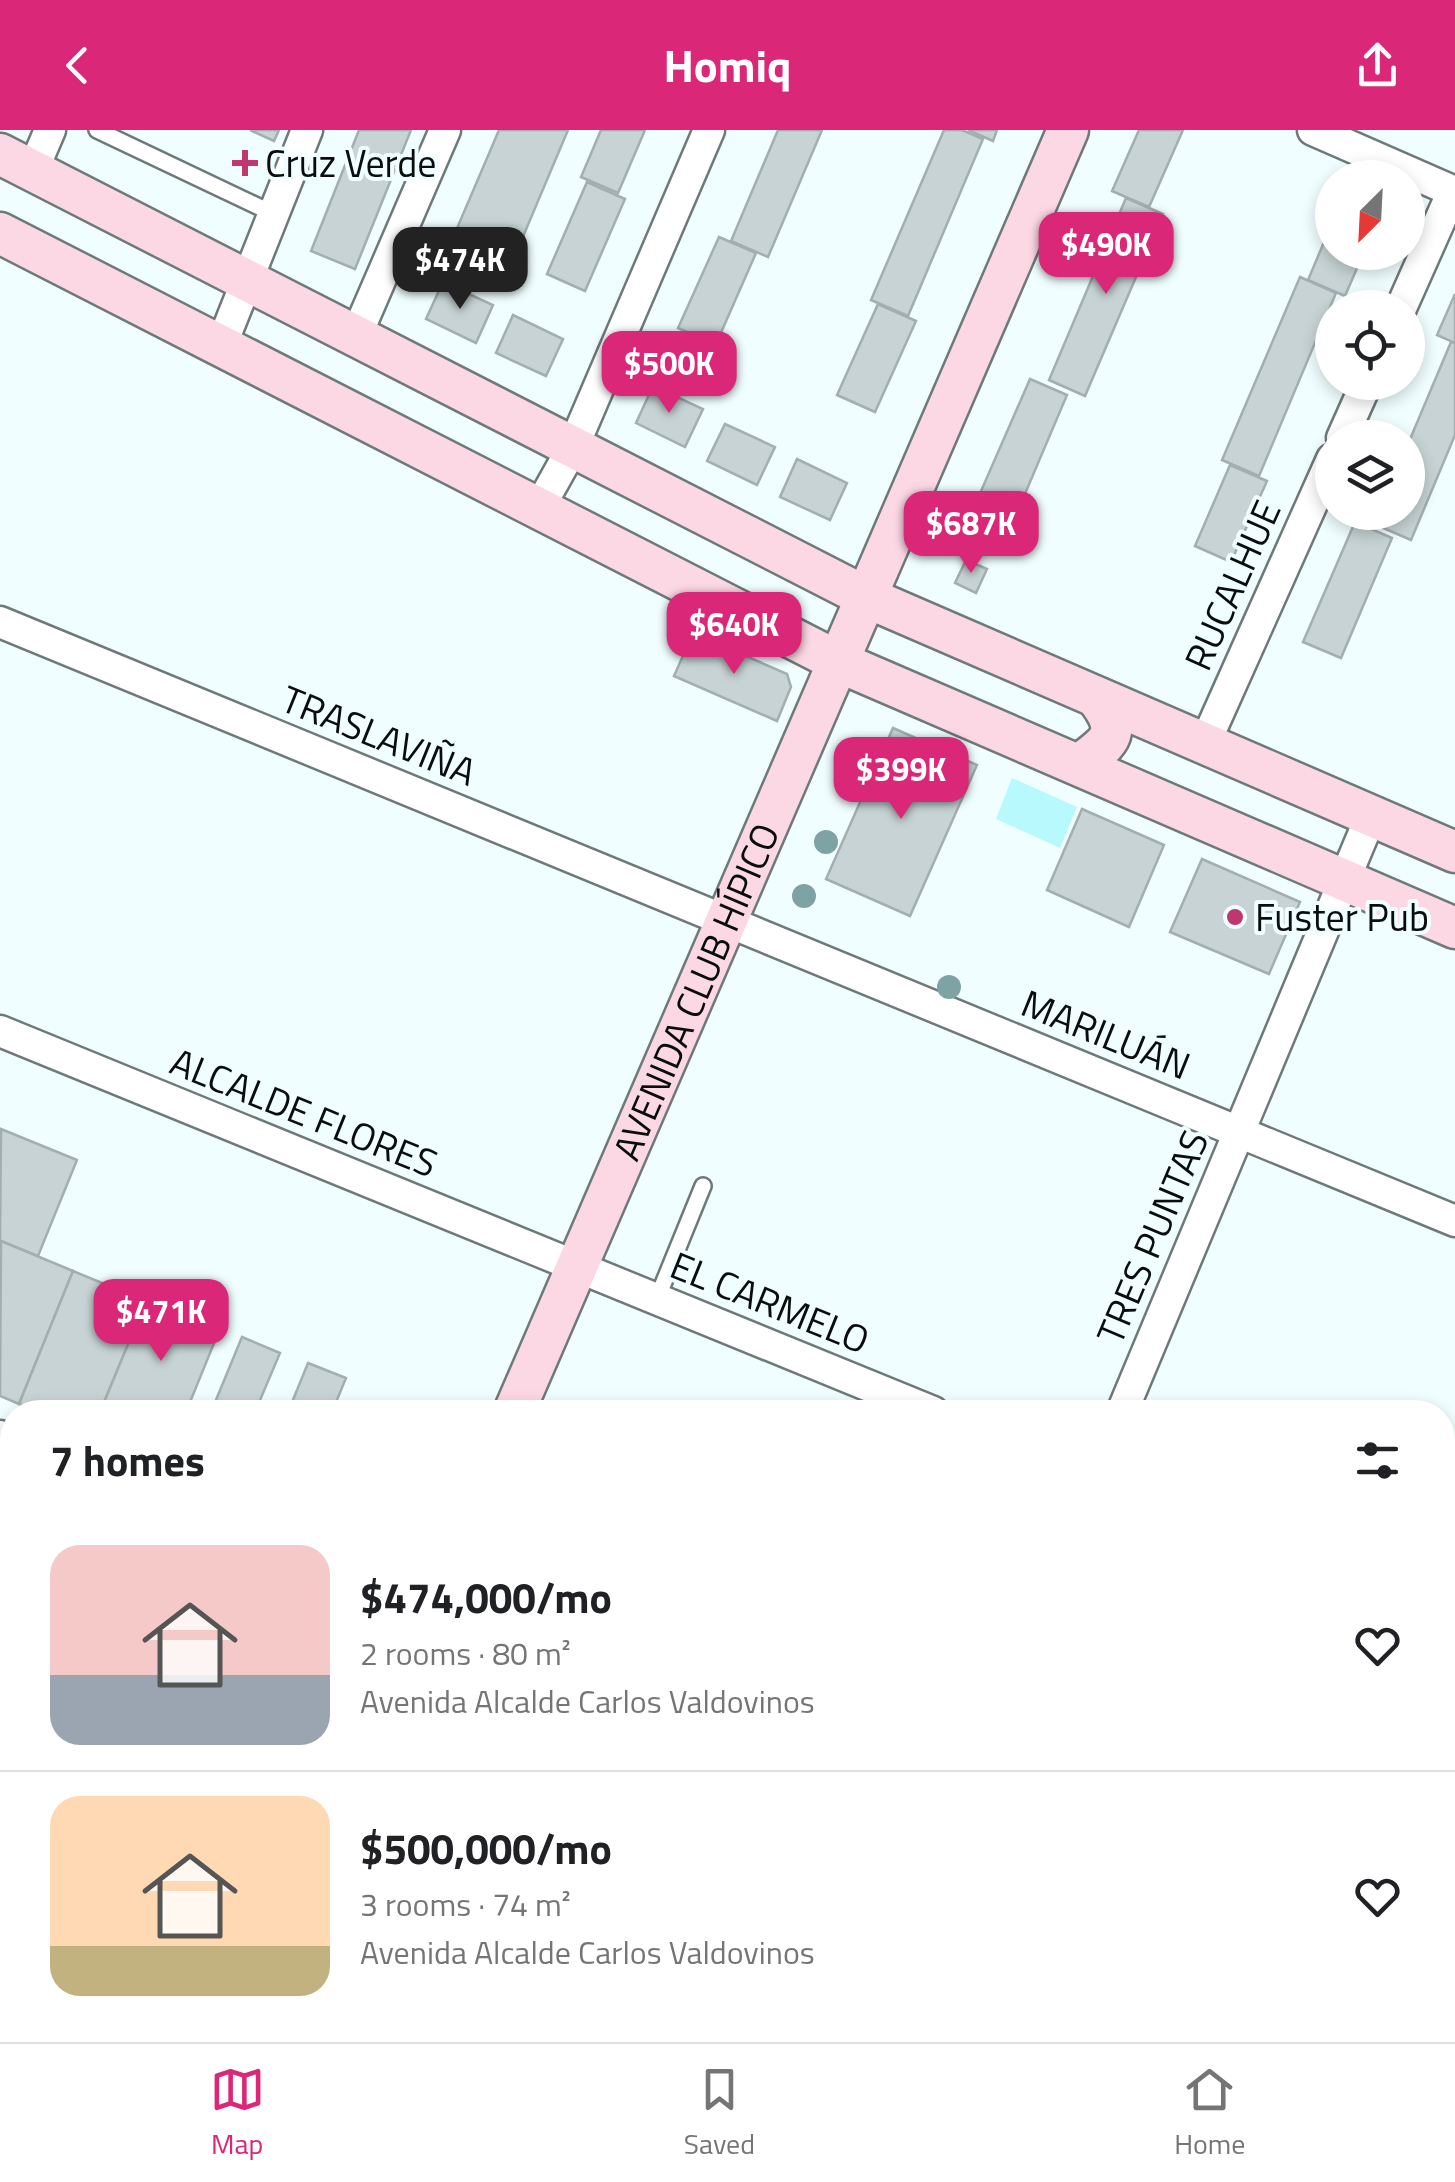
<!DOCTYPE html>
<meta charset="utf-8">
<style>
:root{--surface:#fff;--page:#f6f6f6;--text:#202124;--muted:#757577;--line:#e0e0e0;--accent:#db2777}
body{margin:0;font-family:"Titillium Web",sans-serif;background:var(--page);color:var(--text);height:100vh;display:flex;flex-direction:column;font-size:38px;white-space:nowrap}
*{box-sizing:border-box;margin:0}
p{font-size:32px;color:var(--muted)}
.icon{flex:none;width:55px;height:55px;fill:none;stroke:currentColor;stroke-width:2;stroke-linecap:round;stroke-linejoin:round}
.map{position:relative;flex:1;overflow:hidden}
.details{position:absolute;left:0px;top:1270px;width:1455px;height:642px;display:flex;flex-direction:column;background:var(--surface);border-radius:40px 40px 0 0;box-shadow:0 5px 15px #0003}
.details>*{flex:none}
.needle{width:65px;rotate:204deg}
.buttons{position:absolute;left:1315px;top:30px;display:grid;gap:20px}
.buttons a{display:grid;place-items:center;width:110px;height:110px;border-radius:50%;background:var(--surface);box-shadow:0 5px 15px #0003;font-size:50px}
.price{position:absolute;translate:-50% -85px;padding:0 22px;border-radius:20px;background:var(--accent);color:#fff;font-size:32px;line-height:65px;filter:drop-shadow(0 2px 5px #0008)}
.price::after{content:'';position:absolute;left:50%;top:60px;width:30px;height:22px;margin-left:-15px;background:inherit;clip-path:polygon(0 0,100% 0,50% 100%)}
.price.current{background:#222;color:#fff}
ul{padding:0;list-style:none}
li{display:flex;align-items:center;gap:30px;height:250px;padding:0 50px}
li+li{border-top:2px solid var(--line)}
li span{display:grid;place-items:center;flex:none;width:280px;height:200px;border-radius:30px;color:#555}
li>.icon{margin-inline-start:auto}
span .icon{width:120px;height:120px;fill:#fffc;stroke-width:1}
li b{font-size:42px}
h2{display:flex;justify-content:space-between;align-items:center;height:120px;padding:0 50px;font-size:42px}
header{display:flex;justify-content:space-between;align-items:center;height:130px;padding:0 50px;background:var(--accent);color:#fff;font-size:45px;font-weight:700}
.menu{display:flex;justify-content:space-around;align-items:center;height:140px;border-top:2px solid var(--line);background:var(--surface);font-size:28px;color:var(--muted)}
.menu a{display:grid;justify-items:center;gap:5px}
.menu .current{color:var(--accent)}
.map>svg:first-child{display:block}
.green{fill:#b7f9fd}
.water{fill:#16b0b8}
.building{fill:#c7d3d4;stroke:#a3afaf;stroke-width:2.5}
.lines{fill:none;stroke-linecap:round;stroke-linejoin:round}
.lane-casing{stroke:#6e797a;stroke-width:20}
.street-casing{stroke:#6e797a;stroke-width:35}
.secondary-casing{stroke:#6e797a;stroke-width:45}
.highway-casing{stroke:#a25570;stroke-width:58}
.path{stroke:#a6b0b1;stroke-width:6;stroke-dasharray:5 8;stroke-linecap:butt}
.lane{stroke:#fff;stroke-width:15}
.street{stroke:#fff;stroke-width:30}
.secondary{stroke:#fcd8e4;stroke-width:40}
.highway{stroke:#f47ca6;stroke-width:52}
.tree{fill:#7ea3a5}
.poi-dot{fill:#c0366f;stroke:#f1feff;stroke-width:4}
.labels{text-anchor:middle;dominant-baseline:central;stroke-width:8;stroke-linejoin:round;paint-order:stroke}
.poi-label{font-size:38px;fill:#090d0d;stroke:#f1feff;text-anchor:start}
.street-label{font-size:38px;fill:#090d0d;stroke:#f1feff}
</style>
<header><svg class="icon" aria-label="back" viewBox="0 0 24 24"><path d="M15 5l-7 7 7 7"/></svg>Homiq<svg class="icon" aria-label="share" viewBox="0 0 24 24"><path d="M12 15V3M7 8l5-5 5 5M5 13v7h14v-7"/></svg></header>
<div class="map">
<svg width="1455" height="1912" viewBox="0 0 1455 1912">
<rect width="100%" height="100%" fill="#f1feff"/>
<g class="green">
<path d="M1012,648l65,29 -17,41 -64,-29z"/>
<path d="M0,1673l12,5v149l-12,-5z"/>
<path d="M302,1900h263l-1,12h-268z"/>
</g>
<path class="water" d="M588,1900h227l45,12h-232z"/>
<g class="building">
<path d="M250,0h29l-5,11z"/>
<path d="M359,0h52l-56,139 -44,-18z"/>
<path d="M499,0h69l-54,128 -59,-25z"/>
<path d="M601,0h44l-27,63 -37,-16z"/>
<path d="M778,0h44l-54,127 -37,-16z"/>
<path d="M944,0h18l21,9 -75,177 -37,-16z"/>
<path d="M968,0h29l-4,11z"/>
<path d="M1139,0h44l-34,77 -37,-16z"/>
<path d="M587,52l38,17 -40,92 -38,-17z"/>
<path d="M1126,68l37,16 -78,182 -36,-16z"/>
<path d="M1332,93v29h32l-19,44 -37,-16z"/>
<path d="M719,107l37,16 -40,91 -38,-16z"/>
<path d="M1300,147l36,16 -77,183 -37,-16z"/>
<path d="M443,152l50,23 -17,38 -50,-24z"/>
<path d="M1455,164v49l-18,-8z"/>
<path d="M878,174l38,17 -41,91 -38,-17z"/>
<path d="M513,185l50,24 -17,37 -50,-23z"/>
<path d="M1451,212l4,1v92l-44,105 -37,-16 5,-12h29v-68z"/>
<path d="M1030,249l37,16 -51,120 -38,-17z"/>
<path d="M653,256l50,23 -18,38 -49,-24z"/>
<path d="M725,294l50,23 -18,38 -50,-24z"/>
<path d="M797,329l50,24 -17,37 -50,-23z"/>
<path d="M1230,335l37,16 -36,81 -36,-16z"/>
<path d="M1355,392l37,16 -51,120 -38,-16z"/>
<path d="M966,430l21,9 -11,24 -21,-10z"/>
<path d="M693,503l94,41 4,13 -14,34 -103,-45z"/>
<path d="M893,598l84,37 -67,151 -84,-37z"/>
<path d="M1082,679l82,36 -35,82 -82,-37z"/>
<path d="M1202,729l98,43 -31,72 -99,-42z"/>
<path d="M1,999l76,31 -39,96 -38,-15z"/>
<path d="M1,1111l72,30 -54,133 -19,-8z"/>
<path d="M73,1141l73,30 -46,111h-60l-21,-8z"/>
<path d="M146,1171l73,30 -33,81h-86z"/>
<path d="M242,1207l38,16 -25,59h-44z"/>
<path d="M308,1233l38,15 -14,34h-44z"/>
</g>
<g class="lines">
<defs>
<g id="lane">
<path d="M97,0l177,84"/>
<path d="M657,1169l46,-113"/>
</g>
<g id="street">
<path d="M1313,0l142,62"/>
<path d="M33,40l17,-40"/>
<path d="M1401,178l52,-117"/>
<path d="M356,206l89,-206"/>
<path d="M221,216l86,-216"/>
<path d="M1342,308l25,-56"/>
<path d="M539,378l34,-61 136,-317"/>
<path d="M0,492l1455,599"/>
<path d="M1205,613l127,-284"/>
<path d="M0,901l933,381"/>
<path d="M1122,1282l249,-596"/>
<path d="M0,1306l12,5"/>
<path d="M1442,1492l13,5"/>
</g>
<g id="secondary">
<path d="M0,24l866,443 589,255"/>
<path d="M0,103l839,429 616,266"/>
<path d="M1079,635c32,-24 45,-32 17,-68"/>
<path id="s1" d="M514,1282l554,-1282"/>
<path d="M0,1866l12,6"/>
<path d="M76,1900l28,12"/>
<path d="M242,1912l5,-12"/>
</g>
<g id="highway">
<path d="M0,1538l12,5"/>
<path d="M0,1638l12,6"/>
<path d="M1203,1900l46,12"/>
</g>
</defs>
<use href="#lane" class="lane-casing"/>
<use href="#street" class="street-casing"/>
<use href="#secondary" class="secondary-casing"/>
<use href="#highway" class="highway-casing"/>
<g class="path">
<path d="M0,1719l12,3"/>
<path d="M0,1802l12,5"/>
<path d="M288,1900l28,12"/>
<path d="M370,1900l28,12"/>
</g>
<use href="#lane" class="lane"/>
<use href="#street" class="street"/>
<use href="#secondary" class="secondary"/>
<use href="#highway" class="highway"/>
</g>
<g class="tree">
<circle cx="853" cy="652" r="12"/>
<circle cx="826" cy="712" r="12"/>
<circle cx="804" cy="766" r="12"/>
<circle cx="949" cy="857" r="12"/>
</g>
<g class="poi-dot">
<path d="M240 18h10v10h10v10h-10v10h-10v-10h-10v-10h10z"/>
<circle cx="1235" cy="787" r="10"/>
</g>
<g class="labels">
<g class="poi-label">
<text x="265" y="33">Cruz Verde</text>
<text x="1255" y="787">Fuster Pub</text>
</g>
<g class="street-label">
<text transform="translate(1232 455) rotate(-66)">RUCALHUE</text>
<text transform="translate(379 605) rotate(22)">TRASLAVIÑA</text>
<text stroke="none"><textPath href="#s1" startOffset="458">AVENIDA CLUB HÍPICO</textPath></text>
<text transform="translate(1106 904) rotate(22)">MARILUÁN</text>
<text transform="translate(304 982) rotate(22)">ALCALDE FLORES</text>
<text transform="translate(1152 1107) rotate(-67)">TRES PUNTAS</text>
<text transform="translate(770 1172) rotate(22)">EL CARMELO</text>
</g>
</g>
</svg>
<div class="buttons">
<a><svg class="needle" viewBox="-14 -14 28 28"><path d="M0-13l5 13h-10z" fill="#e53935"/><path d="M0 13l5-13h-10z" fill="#757577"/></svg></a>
<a><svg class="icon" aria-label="locate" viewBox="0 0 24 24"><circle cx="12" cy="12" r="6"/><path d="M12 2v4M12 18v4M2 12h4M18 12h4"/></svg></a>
<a><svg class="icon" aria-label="layers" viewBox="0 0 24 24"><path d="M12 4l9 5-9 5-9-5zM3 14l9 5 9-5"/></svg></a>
</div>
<b class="price" style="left:1106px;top:167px">$490K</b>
<b class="price current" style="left:460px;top:182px">$474K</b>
<b class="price" style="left:669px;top:286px">$500K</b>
<b class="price" style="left:971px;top:446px">$687K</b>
<b class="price" style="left:734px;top:547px">$640K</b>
<b class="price" style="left:901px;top:692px">$399K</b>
<b class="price" style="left:161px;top:1234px">$471K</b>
<section class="details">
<h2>7 homes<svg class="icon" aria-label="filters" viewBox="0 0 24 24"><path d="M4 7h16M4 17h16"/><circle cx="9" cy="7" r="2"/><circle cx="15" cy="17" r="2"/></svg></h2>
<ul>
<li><span style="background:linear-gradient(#f6c9c9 65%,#9aa5b1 0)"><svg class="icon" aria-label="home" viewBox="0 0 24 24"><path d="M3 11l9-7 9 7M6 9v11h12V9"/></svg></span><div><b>$474,000/mo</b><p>2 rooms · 80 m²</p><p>Avenida Alcalde Carlos Valdovinos</p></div><svg class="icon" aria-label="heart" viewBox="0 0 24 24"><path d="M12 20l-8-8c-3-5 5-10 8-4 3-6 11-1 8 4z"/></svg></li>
<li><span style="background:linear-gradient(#ffd9b3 75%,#c2b280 0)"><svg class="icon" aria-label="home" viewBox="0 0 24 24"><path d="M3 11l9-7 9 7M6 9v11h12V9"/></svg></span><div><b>$500,000/mo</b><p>3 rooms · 74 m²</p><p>Avenida Alcalde Carlos Valdovinos</p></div><svg class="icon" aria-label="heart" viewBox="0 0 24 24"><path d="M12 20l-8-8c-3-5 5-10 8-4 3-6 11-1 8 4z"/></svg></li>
</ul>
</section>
</div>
<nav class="menu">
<a class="current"><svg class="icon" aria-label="map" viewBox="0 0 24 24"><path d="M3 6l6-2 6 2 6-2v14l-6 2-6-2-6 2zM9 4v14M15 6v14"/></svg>Map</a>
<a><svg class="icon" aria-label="saved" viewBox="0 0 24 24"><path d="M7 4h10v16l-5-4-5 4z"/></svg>Saved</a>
<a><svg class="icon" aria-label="home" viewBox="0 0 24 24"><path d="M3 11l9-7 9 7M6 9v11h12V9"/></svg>Home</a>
</nav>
